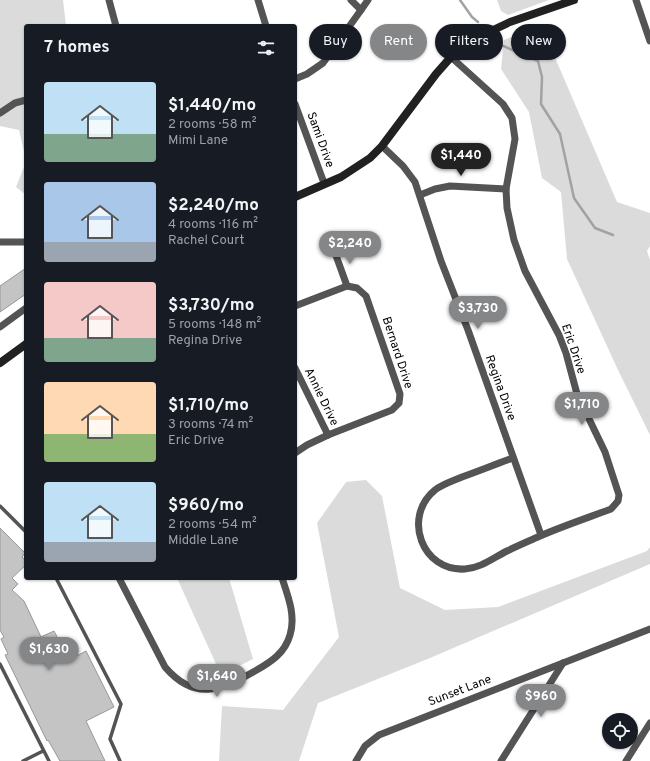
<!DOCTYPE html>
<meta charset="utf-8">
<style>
:root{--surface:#171b24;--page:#242831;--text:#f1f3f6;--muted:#9ea1a6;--accent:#858687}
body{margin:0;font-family:Overpass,sans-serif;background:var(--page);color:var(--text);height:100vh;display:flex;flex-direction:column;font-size:15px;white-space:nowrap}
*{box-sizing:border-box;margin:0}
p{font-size:13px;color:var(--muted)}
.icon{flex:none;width:22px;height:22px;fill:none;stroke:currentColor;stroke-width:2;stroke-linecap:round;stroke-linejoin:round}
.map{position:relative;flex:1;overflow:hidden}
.sheet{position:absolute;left:24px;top:24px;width:273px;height:556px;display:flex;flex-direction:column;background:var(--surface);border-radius:4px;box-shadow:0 1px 3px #0004}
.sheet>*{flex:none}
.hud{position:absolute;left:309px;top:24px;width:281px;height:36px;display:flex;gap:8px}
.controls{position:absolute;left:602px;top:713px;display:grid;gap:8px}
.controls a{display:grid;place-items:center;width:36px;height:36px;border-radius:50%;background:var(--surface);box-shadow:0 1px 3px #0004;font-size:20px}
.price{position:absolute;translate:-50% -34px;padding:0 9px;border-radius:14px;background:var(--accent);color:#fff;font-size:13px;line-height:26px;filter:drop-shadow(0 1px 2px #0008)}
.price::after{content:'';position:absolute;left:50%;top:24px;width:12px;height:9px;margin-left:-6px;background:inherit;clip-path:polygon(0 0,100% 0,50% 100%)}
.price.selected{background:#222;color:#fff}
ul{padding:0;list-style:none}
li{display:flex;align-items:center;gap:12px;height:100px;padding:0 20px}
li span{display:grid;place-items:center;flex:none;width:112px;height:80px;border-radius:4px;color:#555}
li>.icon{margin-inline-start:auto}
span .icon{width:48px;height:48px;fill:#fffc;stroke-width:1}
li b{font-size:17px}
h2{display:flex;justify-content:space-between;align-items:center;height:48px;padding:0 20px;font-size:17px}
.chip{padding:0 14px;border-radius:18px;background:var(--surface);box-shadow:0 1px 3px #0004;font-size:14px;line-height:36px}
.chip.selected{background:var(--accent);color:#fff}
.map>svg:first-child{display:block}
.green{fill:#dbdbdb}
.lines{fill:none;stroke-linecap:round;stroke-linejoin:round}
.stream{stroke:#a2a2a2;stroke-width:2.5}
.building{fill:#c4c4c4;stroke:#989898}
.lane{stroke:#545454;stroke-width:3.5}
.street{stroke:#545454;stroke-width:7}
.secondary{stroke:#212121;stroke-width:8}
.labels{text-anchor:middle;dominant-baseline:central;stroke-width:3;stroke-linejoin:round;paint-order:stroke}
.street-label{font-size:12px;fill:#000;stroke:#fff}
</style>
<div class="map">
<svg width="650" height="761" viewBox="0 0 650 761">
<rect width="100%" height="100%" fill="#fff"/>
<g class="green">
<path d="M0,0h63l3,26h-40v134l-7,-30 -19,-4z"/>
<path d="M497,0h52l-41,15 -7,-4z"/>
<path d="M541,25l76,177 33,11v33l-3,5 3,9v175l-32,-65 -51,-111 -6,-67 -19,-14 -13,-66 -28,-43 3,-29z"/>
<path d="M26,162v33l-10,-8z"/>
<path d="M366,480l16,16 18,92 45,22 53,-3 149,-56 3,-4v17l-220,94 -112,45 -19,58h-80l3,-55 61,4 56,-73 -22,-114 29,-41z"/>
<path d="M177,578h52l24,81 -32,16z"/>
</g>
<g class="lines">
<g class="stream">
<path d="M460,0l12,17 6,5"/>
<path d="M501,45l37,16 4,16 -1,27 19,30 14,64 21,30 18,7"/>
</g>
</g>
<g class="building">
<path d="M26,268v26l-26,18v-26z"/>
<path d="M0,528l25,25 -3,4 4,4v4l-14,13 6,6 -6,6 12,11 17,36 13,-6 15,29 17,-9 28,56 -28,14 19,40h-45l-12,-21 -1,1 -42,-86 3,-1 -7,-15 3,-2 -4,-7z"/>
</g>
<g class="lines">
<g class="lane">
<path d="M0,506l26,26"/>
<path d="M56,578l65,126 -11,35 10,22"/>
<path d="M0,664l49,97"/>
<path d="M23,761l20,-10"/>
</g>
<g class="street">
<path d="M109,0l7,26"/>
<path d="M258,0l8,26"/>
<path d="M351,0l10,10 7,-10"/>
<path d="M636,0l14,41"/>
<path d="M451,57l52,47 9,14 3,21 -9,50 1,19 7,32 11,31 34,64 7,18 11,41 28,58 14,43 -1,6 -7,8c-24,9 -48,17 -71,27 -11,5 -23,10 -33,15 -14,7 -26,17 -42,18 -43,3 -63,-52 -30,-79 8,-6 18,-9 27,-13 17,-6 34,-13 51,-19"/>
<path d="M295,79l12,-5 16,-11 38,-53"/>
<path d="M295,104l29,79"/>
<path d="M0,113l15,-10 11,-3"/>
<path d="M382,146l21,20 12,16 26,79 27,69 73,205"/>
<path d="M420,195l15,-6 15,-3 56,3"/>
<path d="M0,242h26"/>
<path d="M334,250l13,36"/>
<path d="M295,306l52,-20 10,2 9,8 34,98 -1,9 -7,7 -64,25 -21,10 -12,8"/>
<path d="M0,327l26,-19"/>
<path d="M295,368l33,67"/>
<path d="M119,578l46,89c30,35 56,23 90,4 16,-9 30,-18 35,-36 6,-19 -2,-39 -8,-57"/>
<path d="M356,761l9,-15 14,-11 271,-106"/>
<path d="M501,761l62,-98"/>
<path d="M626,761l24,-38"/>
</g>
<g class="secondary">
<path d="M295,197l46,-20 29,-19 12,-12 54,-72 15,-17 23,-18 36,-17 64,-22"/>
<path d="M0,363l26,-19"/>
</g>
</g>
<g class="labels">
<g class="street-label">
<text transform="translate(320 140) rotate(70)">Sami Drive</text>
<text transform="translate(573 349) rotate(71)">Eric Drive</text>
<text transform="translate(397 353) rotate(72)">Bernard Drive</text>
<text transform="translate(500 388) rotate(70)">Regina Drive</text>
<text transform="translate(321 397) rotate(64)">Annie Drive</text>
<text transform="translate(460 691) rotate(-21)">Sunset Lane</text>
</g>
</g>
</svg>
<div class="controls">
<a><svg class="icon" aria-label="locate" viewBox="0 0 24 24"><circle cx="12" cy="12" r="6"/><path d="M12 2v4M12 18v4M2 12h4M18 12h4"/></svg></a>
</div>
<b class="price selected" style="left:461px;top:177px">$1,440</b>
<b class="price" style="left:350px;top:265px">$2,240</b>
<b class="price" style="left:478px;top:330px">$3,730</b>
<b class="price" style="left:582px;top:426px">$1,710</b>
<b class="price" style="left:49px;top:671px">$1,630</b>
<b class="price" style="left:217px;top:698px">$1,640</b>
<b class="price" style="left:541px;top:718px">$960</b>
<div class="hud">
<a class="chip">Buy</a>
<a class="chip selected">Rent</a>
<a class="chip">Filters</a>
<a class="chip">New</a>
</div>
<section class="sheet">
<h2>7 homes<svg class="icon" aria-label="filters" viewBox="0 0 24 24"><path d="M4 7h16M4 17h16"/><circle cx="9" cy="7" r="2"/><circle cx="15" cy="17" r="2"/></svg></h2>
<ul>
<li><span style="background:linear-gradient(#bfe0f5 65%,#7fa58c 0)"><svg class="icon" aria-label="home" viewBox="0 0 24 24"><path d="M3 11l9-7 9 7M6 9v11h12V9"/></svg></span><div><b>$1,440/mo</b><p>2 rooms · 58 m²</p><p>Mimi Lane</p></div></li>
<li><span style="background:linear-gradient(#a9c7e8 75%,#9aa5b1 0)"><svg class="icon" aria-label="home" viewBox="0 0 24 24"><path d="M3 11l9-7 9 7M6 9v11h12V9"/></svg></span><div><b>$2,240/mo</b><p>4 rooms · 116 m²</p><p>Rachel Court</p></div></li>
<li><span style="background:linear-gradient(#f6c9c9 70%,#7fa58c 0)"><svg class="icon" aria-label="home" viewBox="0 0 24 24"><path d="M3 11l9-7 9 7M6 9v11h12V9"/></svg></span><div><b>$3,730/mo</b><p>5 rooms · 148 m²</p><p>Regina Drive</p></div></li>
<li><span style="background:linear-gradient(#ffd9b3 65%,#8fb573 0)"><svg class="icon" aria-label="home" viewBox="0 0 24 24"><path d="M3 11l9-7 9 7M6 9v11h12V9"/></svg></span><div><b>$1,710/mo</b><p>3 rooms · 74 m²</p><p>Eric Drive</p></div></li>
<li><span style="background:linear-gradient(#bfe0f5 75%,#9aa5b1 0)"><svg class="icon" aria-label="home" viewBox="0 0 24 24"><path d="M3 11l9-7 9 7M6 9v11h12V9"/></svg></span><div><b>$960/mo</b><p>2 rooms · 54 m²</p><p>Middle Lane</p></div></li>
</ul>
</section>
</div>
